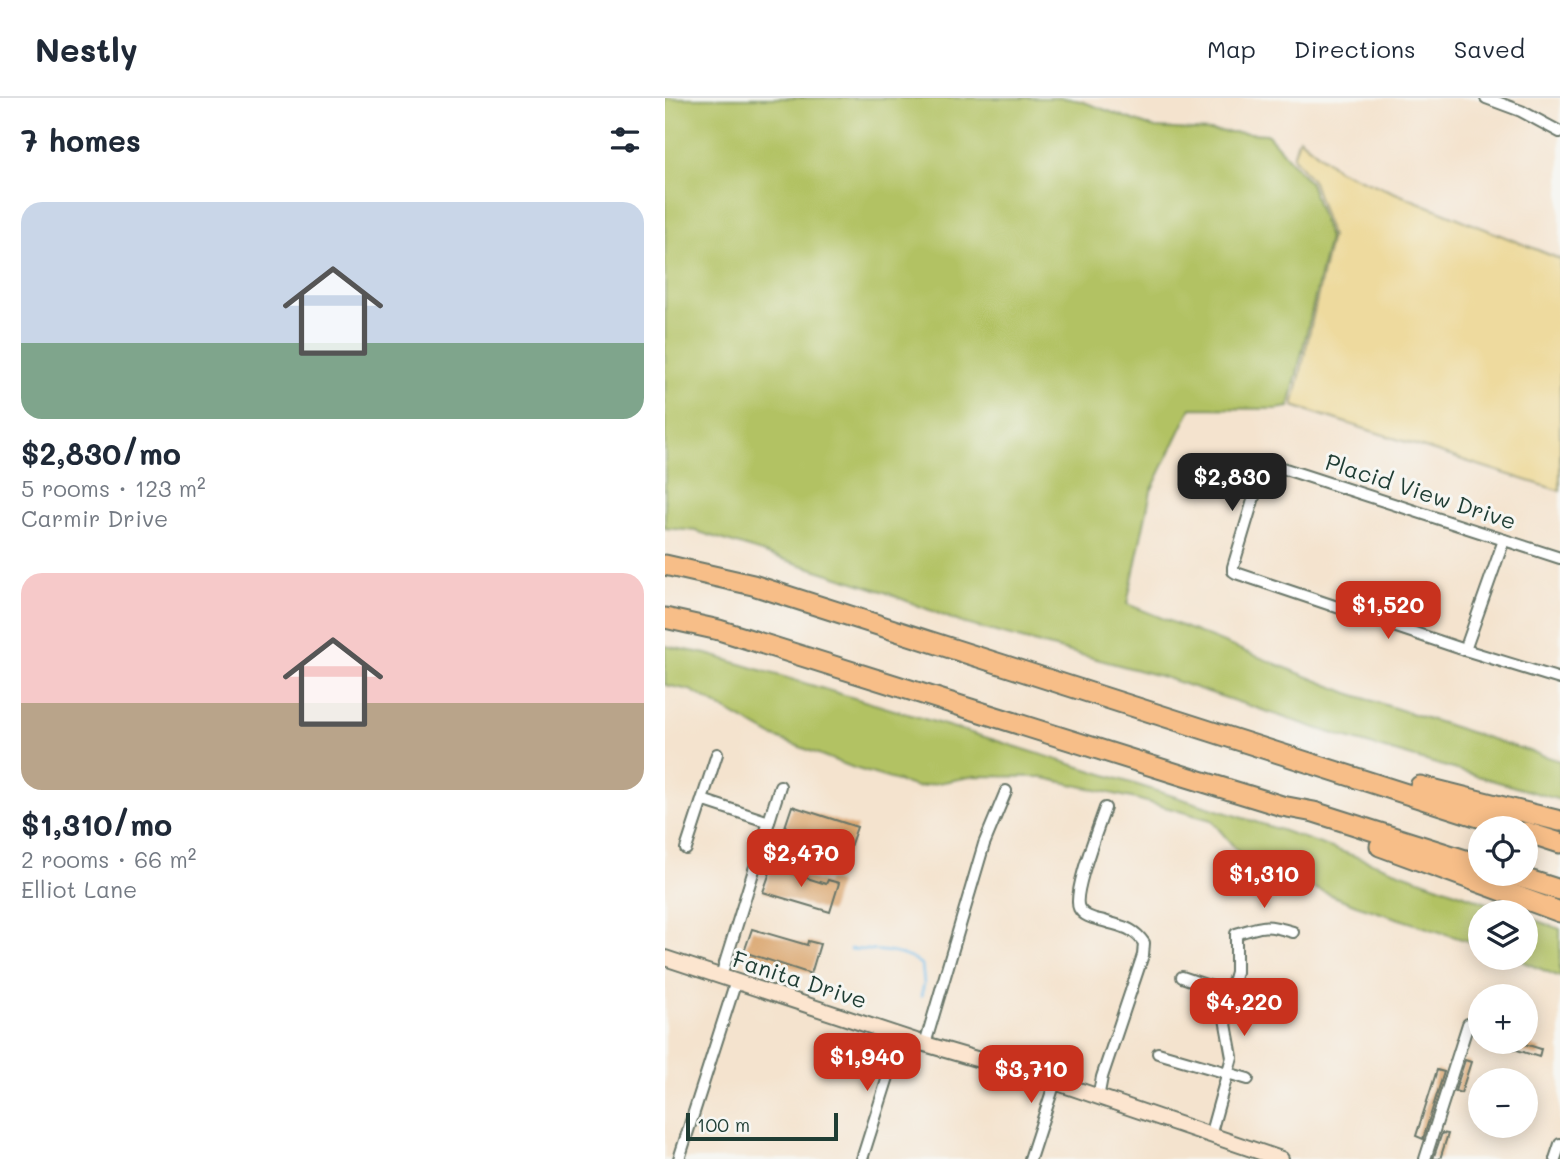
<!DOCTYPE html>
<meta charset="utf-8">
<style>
:root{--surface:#fff;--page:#f6f6f7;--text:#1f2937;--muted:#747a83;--line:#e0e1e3;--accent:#c8321e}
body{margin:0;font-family:Mali,sans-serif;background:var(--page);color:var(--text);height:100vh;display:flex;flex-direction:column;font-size:26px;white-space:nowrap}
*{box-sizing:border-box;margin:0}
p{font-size:23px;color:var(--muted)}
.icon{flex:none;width:38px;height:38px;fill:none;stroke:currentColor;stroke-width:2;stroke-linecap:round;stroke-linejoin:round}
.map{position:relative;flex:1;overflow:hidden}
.side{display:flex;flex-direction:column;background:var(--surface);width:665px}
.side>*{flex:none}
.tools{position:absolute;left:803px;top:718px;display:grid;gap:14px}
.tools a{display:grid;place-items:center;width:70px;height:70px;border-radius:50%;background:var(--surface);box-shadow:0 4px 18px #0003;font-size:35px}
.scale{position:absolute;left:21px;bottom:18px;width:152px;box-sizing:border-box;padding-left:7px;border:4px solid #1f3d34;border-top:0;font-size:19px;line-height:24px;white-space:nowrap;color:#1f3d34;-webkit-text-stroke:5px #f6f6f2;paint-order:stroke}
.price{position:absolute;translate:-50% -60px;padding:0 16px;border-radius:14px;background:var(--accent);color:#fff;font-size:23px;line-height:46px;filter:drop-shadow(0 2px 4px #0008)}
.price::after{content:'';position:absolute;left:50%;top:42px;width:21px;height:16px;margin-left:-10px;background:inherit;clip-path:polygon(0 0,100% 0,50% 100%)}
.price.active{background:#222;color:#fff}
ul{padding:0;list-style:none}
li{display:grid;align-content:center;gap:14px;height:371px;padding:0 21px}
li span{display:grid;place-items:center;height:217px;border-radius:21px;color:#555}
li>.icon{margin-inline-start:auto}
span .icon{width:126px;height:126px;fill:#fffc;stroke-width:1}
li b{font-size:30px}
h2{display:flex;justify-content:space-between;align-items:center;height:84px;padding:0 21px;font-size:30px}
header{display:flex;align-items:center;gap:42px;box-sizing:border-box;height:98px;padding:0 35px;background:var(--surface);border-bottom:2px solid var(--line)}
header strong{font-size:33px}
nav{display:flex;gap:38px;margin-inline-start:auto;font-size:24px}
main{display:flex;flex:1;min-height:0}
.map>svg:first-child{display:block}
.green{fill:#b2c264;stroke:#68804c;stroke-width:2}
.sand{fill:#eeda9e;stroke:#868c69;stroke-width:2}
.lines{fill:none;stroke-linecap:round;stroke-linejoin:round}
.stream{stroke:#72bdeb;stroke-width:2.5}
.building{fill:#dba872}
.minor-casing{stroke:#6a776a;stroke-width:14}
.secondary-casing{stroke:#6a776a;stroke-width:18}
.motorway-casing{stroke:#6a776a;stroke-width:23}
.minor{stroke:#fff;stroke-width:10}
.secondary{stroke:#fce5cf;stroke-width:14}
.motorway{stroke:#f7be88;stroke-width:19}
.labels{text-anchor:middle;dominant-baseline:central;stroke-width:6;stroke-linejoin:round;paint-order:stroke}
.street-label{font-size:23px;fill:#1f3d34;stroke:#f6f6f2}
</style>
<header>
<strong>Nestly</strong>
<nav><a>Map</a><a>Directions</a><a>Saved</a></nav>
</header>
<main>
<section class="side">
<h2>7 homes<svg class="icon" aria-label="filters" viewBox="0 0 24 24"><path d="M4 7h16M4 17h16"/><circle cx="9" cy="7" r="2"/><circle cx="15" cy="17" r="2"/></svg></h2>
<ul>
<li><span style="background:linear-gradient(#c9d6e8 65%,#7fa58c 0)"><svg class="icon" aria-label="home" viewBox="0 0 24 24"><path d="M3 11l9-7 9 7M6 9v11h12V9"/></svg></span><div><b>$2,830/mo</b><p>5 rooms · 123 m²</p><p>Carmir Drive</p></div></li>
<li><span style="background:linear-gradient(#f6c9c9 60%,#b9a48a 0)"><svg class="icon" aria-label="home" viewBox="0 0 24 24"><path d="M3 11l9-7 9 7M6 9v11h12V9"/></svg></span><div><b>$1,310/mo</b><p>2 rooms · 66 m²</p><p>Elliot Lane</p></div></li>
</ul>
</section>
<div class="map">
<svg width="895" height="1061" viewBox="0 0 895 1061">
<rect width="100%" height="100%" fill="#f6f6f2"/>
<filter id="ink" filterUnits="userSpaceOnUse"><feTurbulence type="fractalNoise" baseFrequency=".0143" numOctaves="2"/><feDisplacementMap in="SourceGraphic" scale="14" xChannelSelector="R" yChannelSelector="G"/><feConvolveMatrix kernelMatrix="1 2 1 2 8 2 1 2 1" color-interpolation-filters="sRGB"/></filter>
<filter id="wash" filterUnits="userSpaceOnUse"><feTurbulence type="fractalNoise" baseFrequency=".00686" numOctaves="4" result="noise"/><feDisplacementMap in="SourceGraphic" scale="28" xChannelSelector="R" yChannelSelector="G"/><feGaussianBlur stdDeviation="1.57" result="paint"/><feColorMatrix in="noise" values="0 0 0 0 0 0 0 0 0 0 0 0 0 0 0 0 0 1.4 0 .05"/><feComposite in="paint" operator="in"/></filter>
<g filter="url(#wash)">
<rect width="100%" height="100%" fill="#f4e3ce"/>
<g class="green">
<path d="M0,0h399l17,3 74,27 112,6 43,49 19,55 -40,169 -13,2 -85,-1 -40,83 -24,113 221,89 212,68v39l-220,-64 -180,-60 -198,-53 -80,-32 -186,-60 -31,-3z"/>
<path d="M0,548l42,8 281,84 293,92 231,82h-31l-1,33 -124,-40 -110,-44 -35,-41 -75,-21 -96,-22 -65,-1 -58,11 -63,-19 -82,-32 -82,-46 -25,-5z"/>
<path d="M861,819l34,12v48l-48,-20h14z"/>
</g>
<path class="sand" d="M634,40l39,32 222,89v232l-267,-85 38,-170 -18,-54 -20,-25z"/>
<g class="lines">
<path class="stream" d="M185,851c26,2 51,0 72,16l2,19 -3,12"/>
</g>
<g id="blocks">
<g class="building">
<path d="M127,708l65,21 -10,28 -10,-3 1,-5 -54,-17z"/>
<path d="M107,769l54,17 2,-4 11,3 -9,29 -67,-20z"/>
<path d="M87,831l55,16 1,-4 12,3 -9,30 -67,-22z"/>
<path d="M831,943h30l-1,3 16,5 -2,8 -44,-14z"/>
<path d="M800,962l6,2 -10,31 -6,-2z"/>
<path d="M772,972l7,2 -21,67 -7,-3z"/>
<path d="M777,1035l6,1 -8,25h-7z"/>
</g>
</g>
</g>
<g filter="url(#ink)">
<use href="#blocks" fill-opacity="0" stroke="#6a776a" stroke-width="2"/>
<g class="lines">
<defs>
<g id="minor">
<path d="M821,0l35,13 39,21"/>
<path d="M895,460l-278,-90c-9,-1 -15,2 -22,9l-27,90v4l3,2 229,77 95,29"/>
<path d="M800,552l39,-110"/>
<path d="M37,702l67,22"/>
<path d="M21,751l31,-95"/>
<path d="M56,878l59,-190"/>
<path d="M517,879l89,30"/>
<path d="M260,946l59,-200 22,-53"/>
<path d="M493,955l90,26"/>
<path d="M433,1000l4,-21 41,-122 1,-12c-10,-15 -21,-16 -37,-21 -9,-3 -23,-4 -28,-14 -7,-14 20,-82 26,-100"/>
<path d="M545,1038l22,-79 -8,-44 12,-41v-38c27,-9 30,-10 57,-2"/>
<path d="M14,1061l57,-178"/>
<path d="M197,1061l39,-123"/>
<path d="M365,1061l25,-77"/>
<path d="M760,1061l43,-135"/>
<path d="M890,1061l5,-15"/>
</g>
<path id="secondary" d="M0,860l260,86 130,38 226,77"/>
<g id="motorway">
<path d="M0,467l88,20 760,243"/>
<path d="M0,520l54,12 465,146 98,30 32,6 167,53"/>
<path d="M755,688l140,35"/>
<path d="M861,734l34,11"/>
<path d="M715,748l180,66"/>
<path d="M842,775l53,17"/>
</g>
</defs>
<use href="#minor" class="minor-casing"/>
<use href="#secondary" class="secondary-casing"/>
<use href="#motorway" class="motorway-casing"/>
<use href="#minor" class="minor"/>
<use href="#secondary" class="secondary"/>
<use href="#motorway" class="motorway"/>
</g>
</g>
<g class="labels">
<g class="street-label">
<text transform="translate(756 393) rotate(18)">Placid View Drive</text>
<text transform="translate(135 881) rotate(18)">Fanita Drive</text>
</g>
</g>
</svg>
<div class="tools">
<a><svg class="icon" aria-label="locate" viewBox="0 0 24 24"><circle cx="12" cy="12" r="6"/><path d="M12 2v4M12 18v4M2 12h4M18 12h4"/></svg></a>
<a><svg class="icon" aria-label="layers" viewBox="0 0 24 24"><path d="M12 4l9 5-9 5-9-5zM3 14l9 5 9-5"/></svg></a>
<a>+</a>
<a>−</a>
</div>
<div class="scale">100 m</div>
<b class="price active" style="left:567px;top:415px">$2,830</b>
<b class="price" style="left:723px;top:543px">$1,520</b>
<b class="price" style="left:136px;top:791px">$2,470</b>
<b class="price" style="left:599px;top:812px">$1,310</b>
<b class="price" style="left:579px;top:940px">$4,220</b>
<b class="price" style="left:202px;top:995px">$1,940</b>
<b class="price" style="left:366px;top:1007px">$3,710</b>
</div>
</main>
